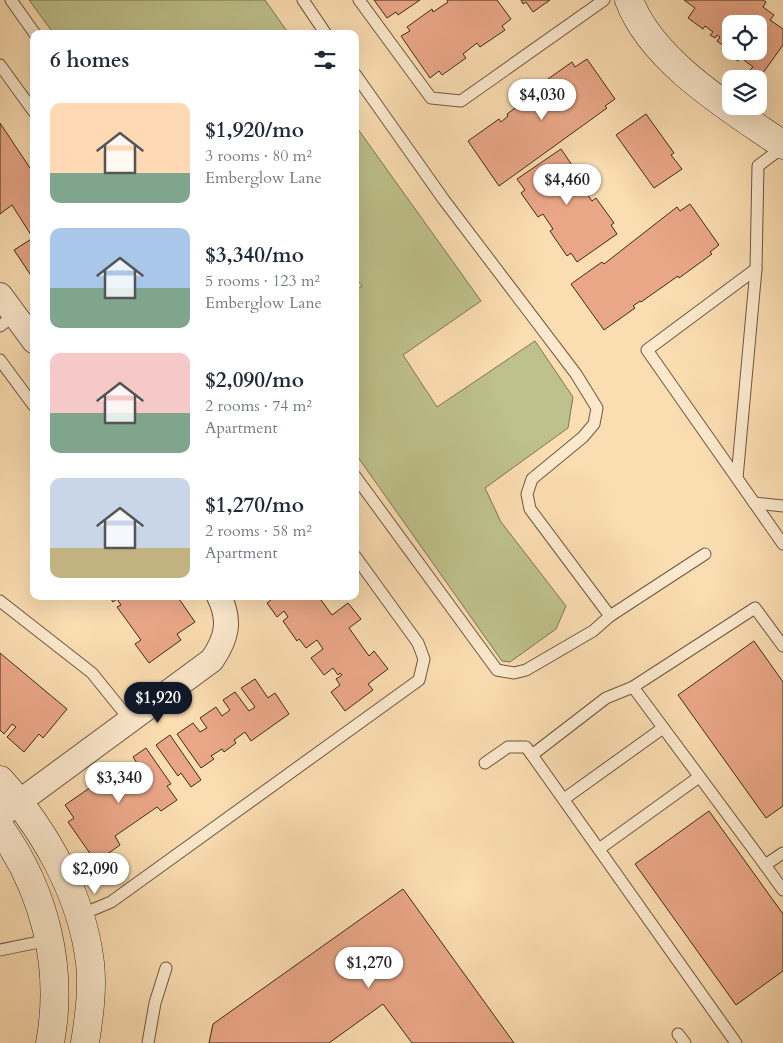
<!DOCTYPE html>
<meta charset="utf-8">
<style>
:root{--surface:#fff;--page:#f6f6f7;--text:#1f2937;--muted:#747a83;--accent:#111827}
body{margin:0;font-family:Cardo,serif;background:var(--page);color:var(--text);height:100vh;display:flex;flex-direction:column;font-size:19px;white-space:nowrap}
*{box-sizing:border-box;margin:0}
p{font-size:16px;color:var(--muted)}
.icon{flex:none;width:28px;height:28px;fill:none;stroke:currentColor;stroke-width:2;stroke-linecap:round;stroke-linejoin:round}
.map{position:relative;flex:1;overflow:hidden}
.drawer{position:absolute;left:30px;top:30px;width:329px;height:570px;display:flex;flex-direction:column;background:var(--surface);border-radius:10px;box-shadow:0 5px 20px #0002}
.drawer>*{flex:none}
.controls{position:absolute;left:722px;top:15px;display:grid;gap:10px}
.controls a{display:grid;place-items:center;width:45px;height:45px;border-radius:10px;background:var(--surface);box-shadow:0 5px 20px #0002;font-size:25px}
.price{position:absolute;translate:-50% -42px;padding:0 11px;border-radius:18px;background:#fff;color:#222;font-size:16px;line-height:32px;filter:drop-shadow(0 1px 2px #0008)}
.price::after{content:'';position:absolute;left:50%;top:30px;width:15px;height:11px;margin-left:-8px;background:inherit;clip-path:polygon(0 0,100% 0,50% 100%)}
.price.active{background:var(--accent);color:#fff}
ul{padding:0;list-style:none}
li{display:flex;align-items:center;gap:15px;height:125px;padding:0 20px}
li span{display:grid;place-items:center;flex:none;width:140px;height:100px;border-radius:10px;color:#555}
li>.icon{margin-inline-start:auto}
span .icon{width:60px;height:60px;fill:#fffc;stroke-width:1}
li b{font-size:21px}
h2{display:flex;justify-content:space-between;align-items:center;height:60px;padding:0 20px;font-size:21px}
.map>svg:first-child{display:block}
.grass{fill:#bec18c;stroke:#7e7653}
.building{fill:#eaa788;stroke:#3f2b1a;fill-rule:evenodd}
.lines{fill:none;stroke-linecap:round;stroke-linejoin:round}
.lane-casing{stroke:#6e5840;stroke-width:13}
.street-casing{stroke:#6e5840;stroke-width:26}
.secondary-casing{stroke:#3f2b1a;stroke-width:29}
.lane{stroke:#fce9cd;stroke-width:11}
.street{stroke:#fce9cd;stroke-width:24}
.secondary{stroke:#fce9cd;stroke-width:28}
</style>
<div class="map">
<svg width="783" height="1043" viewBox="0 0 783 1043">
<rect width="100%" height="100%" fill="#fbddb2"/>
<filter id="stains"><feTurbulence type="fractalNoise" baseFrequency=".004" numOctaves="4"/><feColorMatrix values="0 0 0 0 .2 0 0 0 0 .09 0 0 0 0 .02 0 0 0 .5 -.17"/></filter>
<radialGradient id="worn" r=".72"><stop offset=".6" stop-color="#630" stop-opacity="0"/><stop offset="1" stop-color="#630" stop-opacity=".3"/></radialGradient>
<g class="grass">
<path d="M29,0h236l24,34h-235z"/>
<path d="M355,125l126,176 -78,54 34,52 98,-66 38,56 -5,31 -83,60 16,34 65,84 -10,23 -46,33 -8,-1 -147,-208v-162l7,-5 -7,-9z"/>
</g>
<g class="building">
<path d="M374,0h46l-22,15 -2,-3 -9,6z"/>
<path d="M447,0h50l14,19 -9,7 3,4 -25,17 -3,-4 -14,11 3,4 -24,17 -3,-4 -9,7 -29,-42 9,-5 -3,-4 25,-18 1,3 15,-10z"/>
<path d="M521,0h29l-17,12 -7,-10 -3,2z"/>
<path d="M684,0h79l3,2 -3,5 11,8 -4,5 13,9v16l-23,32 -10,-7 3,-3 -13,-10 -2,4 -16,-12 2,-3 -7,-5 3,-4 -3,-2 -2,3 -5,-3 3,-3 -8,-6 -2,3 -15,-11 7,-10zM731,24h28v27h-28z"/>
<path d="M587,59l28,40 -10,7 2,2 -108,78 -31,-45 31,-22 2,3 7,-6 -1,-2 26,-19 -2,-4 41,-29 3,5z"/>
<path d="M646,114l28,39 -3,2 11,14 -28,19 -38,-53z"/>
<path d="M0,123l34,51v106l-20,-30 19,-12 -21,-33 -12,9z"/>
<path d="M561,149l24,35 -4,2 11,15 4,-3 18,25 -3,2 6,9 -40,28 -6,-9 -4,3 -17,-25 3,-2 -10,-15 -5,3 -17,-24 4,-3 -8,-11z"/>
<path d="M690,204l29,41 -9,7 2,2 -33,24 -1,-2 -37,26 -1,-1 -7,5 2,2 -31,22 -33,-46 31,-22 2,2 73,-57 3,4z"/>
<path d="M109,596h68l18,26 -18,12 4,6 -32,23 -14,-19 6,-4 -24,-33 4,-2 -4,-6 -4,3z"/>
<path d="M269,596h49l14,19 16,-12 13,16 -12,9 20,28 5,-5 14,18 -20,15 5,6 -28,21 -14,-19 9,-7 -4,-6 6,-4 -2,-2 -2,2 -5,-7 -9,7 -13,-17 12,-9 -6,-9 -11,8 -7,-9 -2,2 -14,-20 5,-4 -4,-6 -7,6 -10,-14 4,-3z"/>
<path d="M754,641l29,41v124l-17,12 -88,-123z"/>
<path d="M0,653l67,56 -24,29 -4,-4 -15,18 -17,-15 9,-10 -4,-3 -8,10 -4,-4z"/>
<path d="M255,679l13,19 7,-5 14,21 -38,27 -6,-9 -11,8 2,3 -12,9 -2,-3 -11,7 3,3 -13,9 -24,-34 16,-11 7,9 7,-4 -7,-10 16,-11 6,9 8,-6 -7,-10 12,-8 14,19 6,-4 -14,-19z"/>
<path d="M170,735l31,45 -10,7 -10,-14 -3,3 -22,-31z"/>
<path d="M146,748l25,36 -4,2 10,14 -16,11 -4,-4 -42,29 5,9 -24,17 -28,-40 6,-4 -9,-13 62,-43 10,14 6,-4 -10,-15z"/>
<path d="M709,811l74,103v57l-47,34 -101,-141z"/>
<path d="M403,889l111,154h-102l-29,-39 -54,39h-120l4,-19z"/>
</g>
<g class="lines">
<defs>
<g id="lane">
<path d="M11,0l24,34"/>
<path d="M303,0l23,34"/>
<path d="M359,0l72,98 30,3 143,-101"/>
<path d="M0,65l34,47"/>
<path d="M355,74l89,126 132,174 21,34 -3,16 -11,13 -51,42 -5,15 3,15 80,107 -17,15 -67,39 -12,3 -17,-3 -142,-194"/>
<path d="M783,147l-25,19 -2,103 -109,81 136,194"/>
<path d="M0,326l15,-11"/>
<path d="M0,360l34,46"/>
<path d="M737,478l19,-209"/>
<path d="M754,503l29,3"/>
<path d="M0,601l92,72 38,47"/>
<path d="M610,616l95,-62"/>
<path d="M633,687l132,178"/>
<path d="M485,763l23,-16h18l6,8"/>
<path d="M564,799l99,-71"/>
<path d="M599,849l100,-72"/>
<path d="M783,853l-18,12 18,25"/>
<path d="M80,915l31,-13 308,-222 5,-21 -6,-16 -63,-87"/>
<path d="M0,950l49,-10"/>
<path d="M678,1034l7,9"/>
<path d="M148,1043l7,-40 11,-35"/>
<path d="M736,1043l-204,-288 74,-57 27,-11 122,-79 28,38"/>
</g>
<g id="street">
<path d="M0,295l34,46"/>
<path d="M0,816l212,-156c15,-22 19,-39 7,-64"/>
</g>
<g id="secondary">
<path d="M629,0c23,62 102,109 154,145"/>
<path d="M0,780c45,50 82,115 90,183 3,26 -1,54 -5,80"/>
<path d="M0,828c45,63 64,139 50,215"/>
</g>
</defs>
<use href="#lane" class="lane-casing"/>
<use href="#street" class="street-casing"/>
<use href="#secondary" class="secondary-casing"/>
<use href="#lane" class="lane"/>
<use href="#street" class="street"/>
<use href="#secondary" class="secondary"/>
</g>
<rect width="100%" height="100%" filter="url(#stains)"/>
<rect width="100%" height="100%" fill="url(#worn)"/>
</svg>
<div class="controls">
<a><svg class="icon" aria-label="locate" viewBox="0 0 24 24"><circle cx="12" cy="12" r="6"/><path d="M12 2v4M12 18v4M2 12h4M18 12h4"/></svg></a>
<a><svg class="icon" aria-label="layers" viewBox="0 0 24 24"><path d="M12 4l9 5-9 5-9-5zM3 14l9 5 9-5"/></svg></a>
</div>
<b class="price" style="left:542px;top:121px">$4,030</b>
<b class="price" style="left:567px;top:206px">$4,460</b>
<b class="price active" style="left:158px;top:724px">$1,920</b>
<b class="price" style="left:119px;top:804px">$3,340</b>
<b class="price" style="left:95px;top:895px">$2,090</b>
<b class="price" style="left:369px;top:989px">$1,270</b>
<section class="drawer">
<h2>6 homes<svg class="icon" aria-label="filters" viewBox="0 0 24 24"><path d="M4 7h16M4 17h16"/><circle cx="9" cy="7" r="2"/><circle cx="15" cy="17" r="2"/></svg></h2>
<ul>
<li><span style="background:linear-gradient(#ffd9b3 70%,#7fa58c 0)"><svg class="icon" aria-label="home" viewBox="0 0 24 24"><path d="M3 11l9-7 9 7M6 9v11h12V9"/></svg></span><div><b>$1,920/mo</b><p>3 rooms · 80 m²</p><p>Emberglow Lane</p></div></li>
<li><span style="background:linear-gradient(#a9c7e8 60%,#7fa58c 0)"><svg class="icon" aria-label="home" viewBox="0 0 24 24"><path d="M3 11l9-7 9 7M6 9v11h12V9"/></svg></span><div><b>$3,340/mo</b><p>5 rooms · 123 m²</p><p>Emberglow Lane</p></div></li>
<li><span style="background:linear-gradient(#f6c9c9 60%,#7fa58c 0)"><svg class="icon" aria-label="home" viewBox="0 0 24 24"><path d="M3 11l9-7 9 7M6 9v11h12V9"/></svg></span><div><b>$2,090/mo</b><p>2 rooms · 74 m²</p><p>Apartment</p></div></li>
<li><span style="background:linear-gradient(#c9d6e8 70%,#c2b280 0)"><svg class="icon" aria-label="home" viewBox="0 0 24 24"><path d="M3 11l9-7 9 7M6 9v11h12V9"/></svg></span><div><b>$1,270/mo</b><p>2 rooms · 58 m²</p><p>Apartment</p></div></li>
</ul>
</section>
</div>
